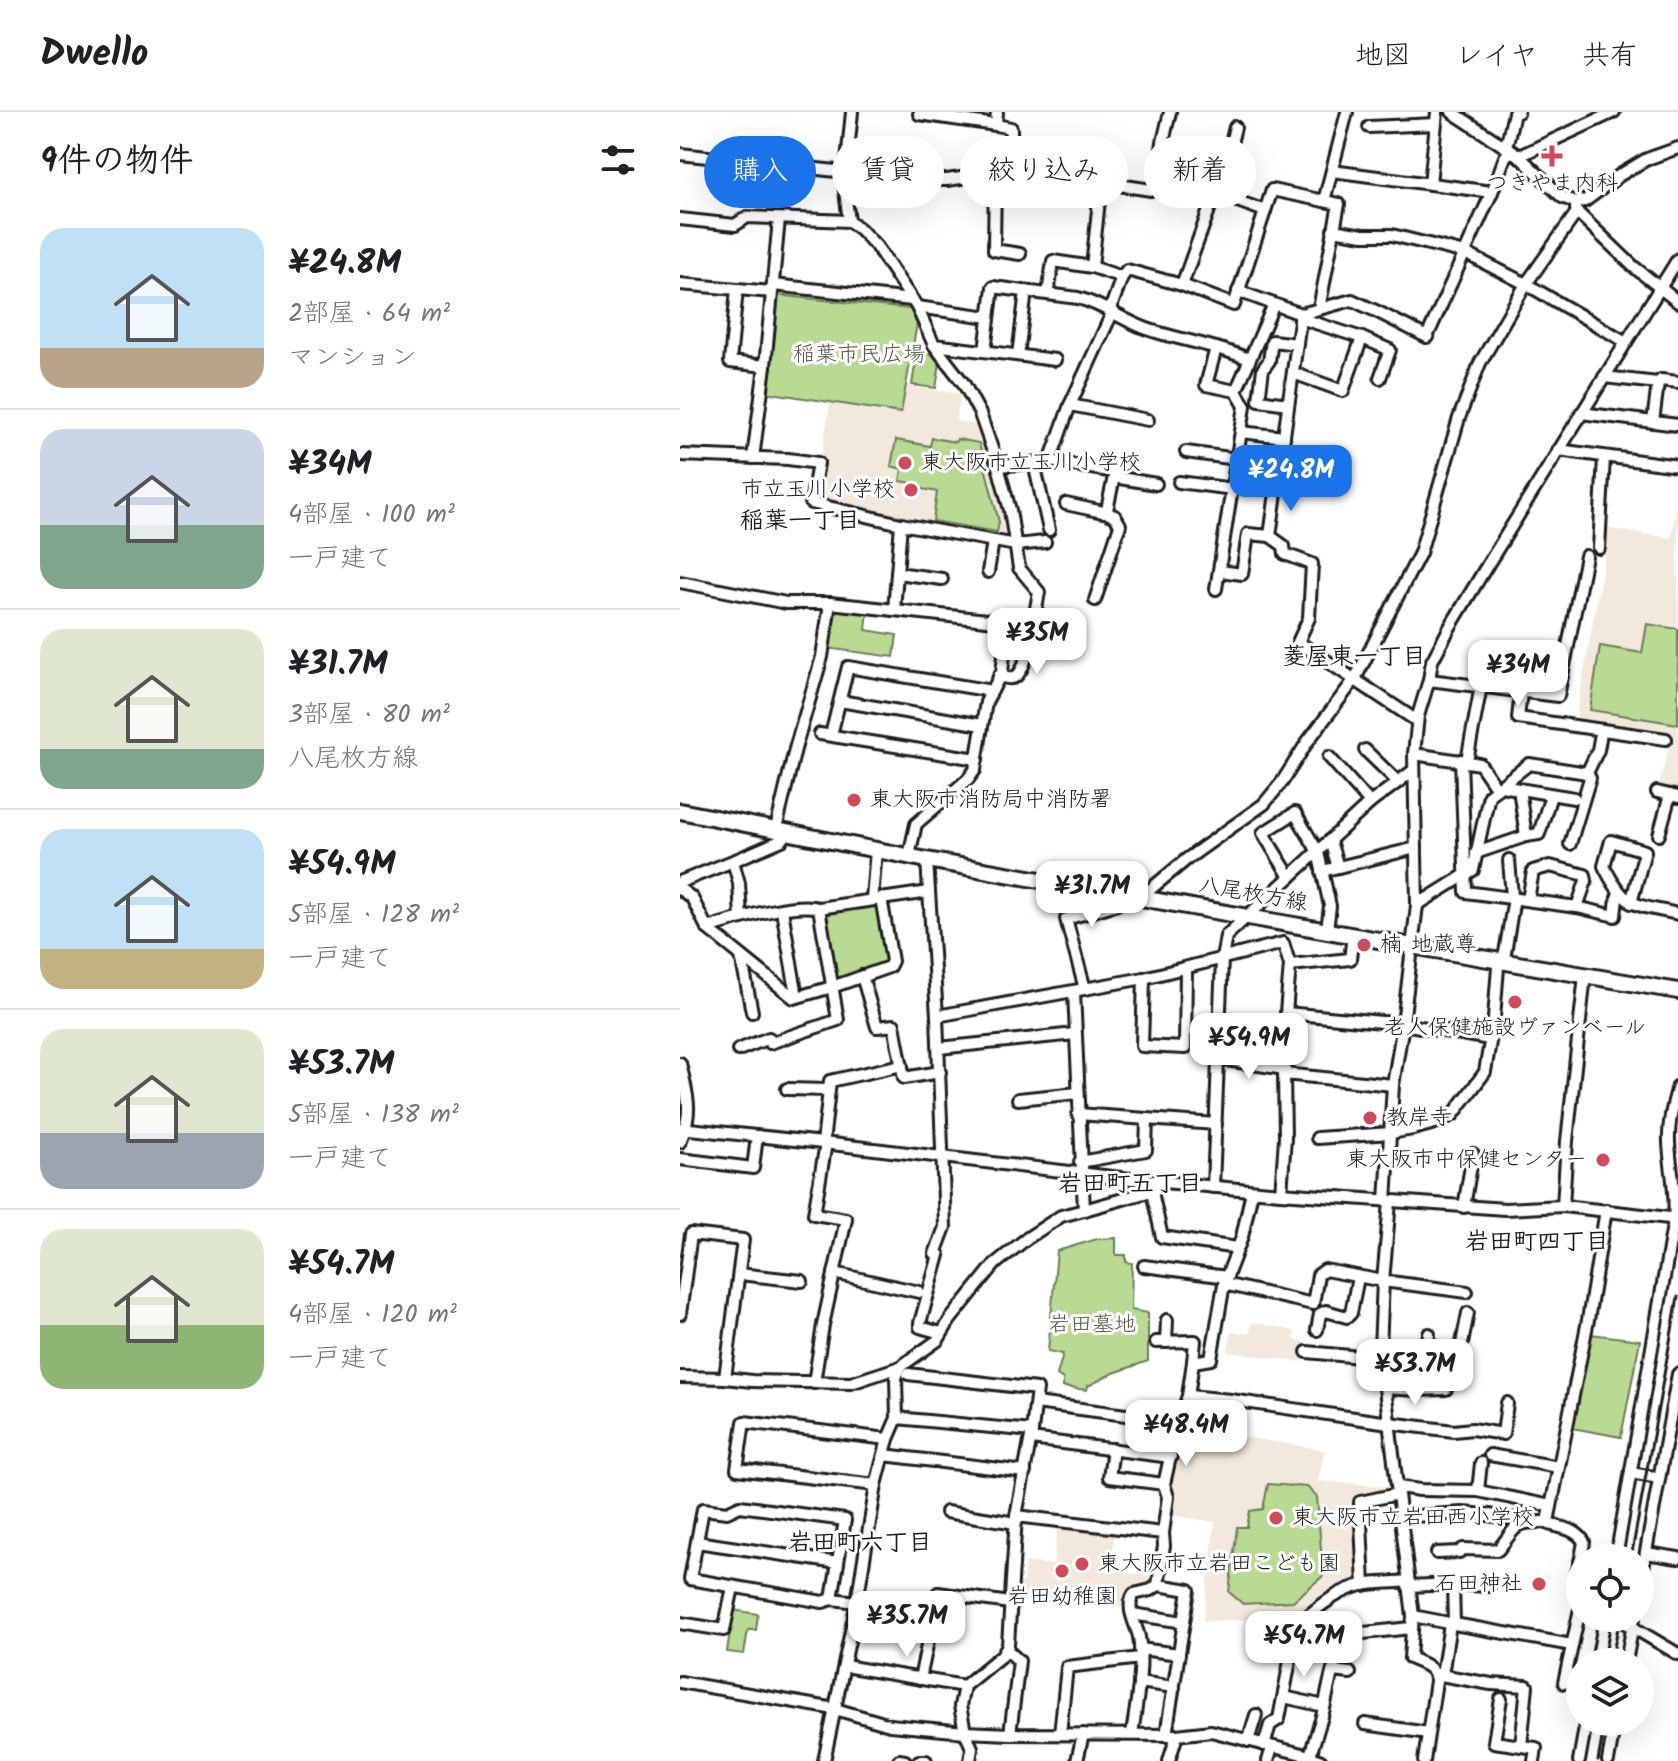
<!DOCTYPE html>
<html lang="ja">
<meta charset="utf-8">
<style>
:root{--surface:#fff;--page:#f2f2f2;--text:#202124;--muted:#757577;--line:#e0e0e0;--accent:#1a73e8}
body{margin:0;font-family:Kalam,"Klee One",sans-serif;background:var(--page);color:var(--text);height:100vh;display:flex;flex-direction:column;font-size:30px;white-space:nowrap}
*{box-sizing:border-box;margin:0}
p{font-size:26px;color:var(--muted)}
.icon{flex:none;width:44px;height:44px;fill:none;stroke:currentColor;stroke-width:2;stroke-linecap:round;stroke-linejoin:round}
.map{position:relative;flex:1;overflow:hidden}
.details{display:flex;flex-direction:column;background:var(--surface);width:680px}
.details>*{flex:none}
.guide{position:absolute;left:24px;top:24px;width:760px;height:72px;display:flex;gap:16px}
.controls{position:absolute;left:886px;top:1432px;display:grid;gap:16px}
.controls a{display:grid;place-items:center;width:88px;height:88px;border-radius:50%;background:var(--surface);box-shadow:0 8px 32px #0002;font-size:40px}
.price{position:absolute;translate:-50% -68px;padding:0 18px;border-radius:16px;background:#fff;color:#222;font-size:26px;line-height:52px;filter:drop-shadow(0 2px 4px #0008)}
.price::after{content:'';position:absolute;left:50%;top:48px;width:24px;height:18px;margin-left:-12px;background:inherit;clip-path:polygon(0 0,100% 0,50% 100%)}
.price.active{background:var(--accent);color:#fff}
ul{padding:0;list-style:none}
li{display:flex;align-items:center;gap:24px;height:200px;padding:0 40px}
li+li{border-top:2px solid var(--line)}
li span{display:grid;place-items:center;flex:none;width:224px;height:160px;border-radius:24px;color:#555}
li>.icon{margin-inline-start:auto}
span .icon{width:96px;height:96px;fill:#fffc;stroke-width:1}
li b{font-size:34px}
h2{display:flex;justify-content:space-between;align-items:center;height:96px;padding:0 40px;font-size:34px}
.chip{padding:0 28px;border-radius:36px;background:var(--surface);box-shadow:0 8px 32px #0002;font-size:28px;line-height:72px}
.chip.active{background:var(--accent);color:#fff}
header{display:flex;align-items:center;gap:48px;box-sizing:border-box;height:112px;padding:0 40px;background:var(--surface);border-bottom:2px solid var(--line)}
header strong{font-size:38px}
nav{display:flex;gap:44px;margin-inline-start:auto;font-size:28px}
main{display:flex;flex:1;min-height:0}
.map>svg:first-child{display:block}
.built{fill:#f3e8dc}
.green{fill:#b9da93;stroke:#6a7b58;stroke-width:2}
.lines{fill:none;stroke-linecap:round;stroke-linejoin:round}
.minor-casing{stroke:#1c1c1c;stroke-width:16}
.major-casing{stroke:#1c1c1c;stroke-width:20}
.minor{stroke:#fff;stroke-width:10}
.major{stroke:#fff;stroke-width:14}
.rail{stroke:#1c1c1c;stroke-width:3}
.poi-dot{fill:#d1495b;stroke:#fff;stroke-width:3}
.labels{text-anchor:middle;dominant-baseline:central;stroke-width:6;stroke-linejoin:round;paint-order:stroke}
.poi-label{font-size:22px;fill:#1c1c1c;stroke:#fff;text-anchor:start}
.park-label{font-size:22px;fill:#535e46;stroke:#fff}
.street-label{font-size:22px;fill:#1c1c1c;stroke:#fff}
.neighbourhood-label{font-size:24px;font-weight:bold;fill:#1c1c1c;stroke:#fff}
</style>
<header>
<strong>Dwello</strong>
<nav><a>地図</a><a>レイヤ</a><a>共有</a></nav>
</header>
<main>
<section class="details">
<h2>9件の物件<svg class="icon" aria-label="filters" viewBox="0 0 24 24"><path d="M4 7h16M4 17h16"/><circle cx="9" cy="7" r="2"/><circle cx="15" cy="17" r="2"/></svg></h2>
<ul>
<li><span style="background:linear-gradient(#bfe0f5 75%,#b9a48a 0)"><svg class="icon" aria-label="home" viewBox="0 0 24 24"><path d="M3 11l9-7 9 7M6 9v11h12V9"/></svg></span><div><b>¥24.8M</b><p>2部屋 · 64 m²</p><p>マンション</p></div></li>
<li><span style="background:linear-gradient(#c9d6e8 60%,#7fa58c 0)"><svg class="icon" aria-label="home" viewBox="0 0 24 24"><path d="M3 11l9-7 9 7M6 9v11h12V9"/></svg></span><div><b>¥34M</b><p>4部屋 · 100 m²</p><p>一戸建て</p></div></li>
<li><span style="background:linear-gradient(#dfe7d0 75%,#7fa58c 0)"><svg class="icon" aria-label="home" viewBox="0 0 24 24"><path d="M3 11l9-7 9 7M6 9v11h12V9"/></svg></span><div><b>¥31.7M</b><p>3部屋 · 80 m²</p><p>八尾枚方線</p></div></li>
<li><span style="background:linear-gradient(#bfe0f5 75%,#c2b280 0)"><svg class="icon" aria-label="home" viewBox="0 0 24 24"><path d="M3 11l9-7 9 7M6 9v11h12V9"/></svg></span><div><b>¥54.9M</b><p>5部屋 · 128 m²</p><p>一戸建て</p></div></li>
<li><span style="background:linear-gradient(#dfe7d0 65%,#9aa5b1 0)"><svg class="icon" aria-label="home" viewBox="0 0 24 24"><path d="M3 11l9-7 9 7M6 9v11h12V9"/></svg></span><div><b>¥53.7M</b><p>5部屋 · 138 m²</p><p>一戸建て</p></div></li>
<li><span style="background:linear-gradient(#dfe7d0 60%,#8fb573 0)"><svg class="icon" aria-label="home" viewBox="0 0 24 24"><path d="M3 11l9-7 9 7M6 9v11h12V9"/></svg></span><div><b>¥54.7M</b><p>4部屋 · 120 m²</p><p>一戸建て</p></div></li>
</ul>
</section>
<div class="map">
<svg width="998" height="1649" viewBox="0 0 998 1649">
<rect width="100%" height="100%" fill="#fff"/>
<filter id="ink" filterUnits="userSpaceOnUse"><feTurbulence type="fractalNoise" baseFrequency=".0125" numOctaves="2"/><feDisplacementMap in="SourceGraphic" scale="16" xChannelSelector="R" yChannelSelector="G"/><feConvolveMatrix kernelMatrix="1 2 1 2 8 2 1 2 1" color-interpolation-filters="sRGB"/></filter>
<g filter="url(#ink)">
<g class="built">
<path d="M227,274l54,8 -5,27 24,5 26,94 1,17 -192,-38 15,-96 72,11z"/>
<path d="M998,384v298l-20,-4 13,-52 -65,-10 -4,-3 -27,-3 30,-167 -1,-27 67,10z"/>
<path d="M572,1210l43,9 -1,9 12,2 -3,20 -75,-10 3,-20 18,2z"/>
<path d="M502,1310l30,4v6l113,18 -7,31 75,6v7l-35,7 5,81 -63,36 -97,3 12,-99 -46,-7 4,-46z"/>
<path d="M378,1412l57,6 -5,41 45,5 -2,9 -24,10 -4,12 -110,-13 2,-12h6l2,-20 28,3z"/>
</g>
<g class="green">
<path d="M96,183l134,14 7,15 -16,89 -136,-21z"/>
<path d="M237,240l15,2 8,9 -4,25 -24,-3z"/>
<path d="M252,326l24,4 1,-3 22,4 20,79 -2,10 -64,-11 4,-29 -19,-4v-4l-18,-3 2,-12 -11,-3 5,-26 34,6z"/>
<path d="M151,493l37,5 -2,20 31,5 -3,22 -69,-9z"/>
<path d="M967,512l31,5v95l-88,-14 10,-64 42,7z"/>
<path d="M192,791l7,2 8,55 -3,4 -46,15 -6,-6 -9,-57 2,-6z"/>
<path d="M436,1126v17h10v7l6,1 -1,47 17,3v48l-37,13 -23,12 -1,4 -24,-3v-8l-6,-4 6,-21 -15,-3 9,-100 40,-12z"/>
<path d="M910,1222l50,6 -19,97 -49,-9z"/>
<path d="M588,1372l39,3 10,10 6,79 -30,25 -50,3 -14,-12 8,-65h10l3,-16 13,-2z"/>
<path d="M53,1498l25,4 -2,16h-8l-4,24 -17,-2z"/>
</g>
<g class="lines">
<defs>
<g id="minor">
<path d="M317,0l-1,13 15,3v40"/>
<path d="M772,0l67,44 43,41 13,5 10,-1 35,-26 27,-16 31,-11"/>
<path d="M239,2l77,11"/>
<path d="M689,15l67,-3"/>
<path d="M826,35l8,-34 4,-1"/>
<path d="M0,42l239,26h28l48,-7"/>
<path d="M839,44l95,-44"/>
<path d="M478,71l5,-41 7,-30"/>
<path d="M750,72l7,-72"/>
<path d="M812,80l13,-35 6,-6"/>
<path d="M896,96l1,4 57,55 44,35"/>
<path d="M0,107l55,6 12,-8 102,4"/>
<path d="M653,118l30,5h29l73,18 61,31 100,58"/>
<path d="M340,142l-26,-4 1,-77 16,-5 140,22 7,-7 57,10 50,18"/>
<path d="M412,155l9,-86"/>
<path d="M0,172l92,8"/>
<path d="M93,173l139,15"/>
<path d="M502,173l45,-125 8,-33"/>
<path d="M57,177l-7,73 35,4"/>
<path d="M558,179l63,23 51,-14 26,12 49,25 65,-145 -160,-21"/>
<path d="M368,182l5,-33 39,6 30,10"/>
<path d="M237,195l72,10"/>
<path d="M639,197l20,-105 -15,-3"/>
<path d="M430,198l12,-33 5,-7 55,15 52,20 38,-115 52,11 23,-89"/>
<path d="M621,202l-31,222 14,10 1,8 27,10 -3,54 -11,24 119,79"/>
<path d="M620,206l62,20 28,12 -10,28"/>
<path d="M254,233l121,15"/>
<path d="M536,236l-10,37 30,6"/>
<path d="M305,239l8,-64 85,11c27,7 48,25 75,33 32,10 65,15 96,28"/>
<path d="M338,243l8,-64"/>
<path d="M613,261l50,18 19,-53"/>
<path d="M924,265l54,6 -5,39"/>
<path d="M978,271l3,-3 17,2"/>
<path d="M608,292l-29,-4 4,-31 6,-8 3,-20 25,3"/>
<path d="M390,293l78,15"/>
<path d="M901,301l97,12"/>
<path d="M561,320l43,5"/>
<path d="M878,338l120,16"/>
<path d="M506,340l94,13"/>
<path d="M0,343l108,4 30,4 -7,40 90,21 115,21 29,-3"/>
<path d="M73,346l12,-92 14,-147"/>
<path d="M370,349l65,11 -8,38 -4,2 -37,-8"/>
<path d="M354,351l15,67"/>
<path d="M318,354l52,-5 20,-56 43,-94"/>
<path d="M434,365l42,7"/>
<path d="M554,369l43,7"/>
<path d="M499,370l54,7"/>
<path d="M919,436l5,-91"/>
<path d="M540,459l22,3 6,-40 22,2"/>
<path d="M308,460l5,-31"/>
<path d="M217,461l45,6"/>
<path d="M0,470l106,21h44l203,22 6,-33 -20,-24 -9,-58 -12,-44 -18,-52 -16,-30 -30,-39 -17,-38 -40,-60 -17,-18 -11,-8 -4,-30 1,-20 6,-59"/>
<path d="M536,477l29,-183 -9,-15 38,-87"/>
<path d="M415,488l25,-75 -5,-9 -6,-2 -2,-4"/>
<path d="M214,498l7,-86"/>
<path d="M319,564c5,1 9,3 13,2 13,-1 19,-41 21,-53"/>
<path d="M749,568l129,16 28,-140"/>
<path d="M841,580l-3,26 148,21"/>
<path d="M160,589l142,24"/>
<path d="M140,622l157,25"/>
<path d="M151,623l17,-68 144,24"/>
<path d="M685,638l33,32"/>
<path d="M734,642l66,10 17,25"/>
<path d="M649,645l41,46"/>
<path d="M781,648l5,132 111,15 9,-26 -1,-6 -35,-9 -17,5 -5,29"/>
<path d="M787,649l14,-75"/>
<path d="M821,674l73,12"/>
<path d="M839,677l7,47"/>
<path d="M977,680l21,5"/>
<path d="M96,717l19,-80 27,-92 8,-54"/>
<path d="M979,723l11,-40"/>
<path d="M650,729l8,26"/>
<path d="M890,732l20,-66 -3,-5"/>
<path d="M796,741l50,-17 13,-2 12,-39"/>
<path d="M229,744l7,-32 52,-45 7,-9 11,-68 16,-30 6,-50"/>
<path d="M247,748l10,156 8,211 -10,27 4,1 -19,68v4l21,6"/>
<path d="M829,748l3,37"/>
<path d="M53,749l49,-21 7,-9"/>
<path d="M642,759l94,-23"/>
<path d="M610,765l-27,-44 32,-20 23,39 12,54 -3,24"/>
<path d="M0,770l53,-21 6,22 2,35"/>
<path d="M0,777l12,9 15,30c28,-8 86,-27 112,-20l110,-16"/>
<path d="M461,785l46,-38 77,-55 18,-22 26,-41 47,-62 65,-126 39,-135 21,-55 46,-79 51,-72"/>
<path d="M192,787l4,-49"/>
<path d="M951,791l14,-52 -34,-10 -7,25c21,43 30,38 74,48"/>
<path d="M737,793l56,-35 16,-75 40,-31 58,9 11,-23 3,-17"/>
<path d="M897,795l38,9 2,-18 2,-5"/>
<path d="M102,798l15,87"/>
<path d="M27,816l87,70 38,-11 57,-20 3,-6 -11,-63"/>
<path d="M673,823l-3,24 -60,6 -4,48 117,11 87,15"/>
<path d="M61,844l11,56"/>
<path d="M182,864l15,51 17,-2 10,53 36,-6"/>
<path d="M464,866l-2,68 43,2 1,-80"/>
<path d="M405,877l-19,-70 51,-15 3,-5 1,-5"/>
<path d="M257,904l207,-38 139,-35 7,22"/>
<path d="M259,936l136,-14"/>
<path d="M58,938l31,-12 1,5 68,-23 -19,-112"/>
<path d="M539,947l66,10"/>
<path d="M0,951c7,32 14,48 0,79"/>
<path d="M604,962l109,11"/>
<path d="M107,977l42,1 1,-9 72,-16"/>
<path d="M338,987l60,-6"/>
<path d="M398,1002l138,10"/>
<path d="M0,1016l143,15 298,35 160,15 224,16 58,-3 115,13"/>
<path d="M637,1026l74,-5 22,-4 22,-6 18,-8 32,-43 9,-54 4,-51 7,-14 9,-55"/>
<path d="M143,1031l6,-53"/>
<path d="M0,1047l73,9 4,-32"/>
<path d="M400,1050l66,-12 1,-31"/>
<path d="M533,1075l9,-228 4,-23 144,-133 44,-33"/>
<path d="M472,1080l10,45 75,11"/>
<path d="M601,1081l4,-55 -1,-64 5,-60"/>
<path d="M706,1089l7,-116 10,-61 14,-119 -3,-151 4,-38 11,-36 3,-19 18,-34 38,-63 190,-305"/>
<path d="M710,1090l-7,79 -3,67 33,268 -3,42c12,6 25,8 26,23l-12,80"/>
<path d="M883,1094l4,-65 18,-166"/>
<path d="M784,1095l9,-53"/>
<path d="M404,1098l71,-20"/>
<path d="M464,1154l83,11"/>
<path d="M154,1161l85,19"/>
<path d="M59,1162l63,7"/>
<path d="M544,1172l89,20 5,-29 7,-5 58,11 84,11"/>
<path d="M0,1202l11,-80 52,6 -18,138"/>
<path d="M637,1218l3,-16 6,-3 21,6 4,-4 7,-36"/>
<path d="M476,1230l39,-1 -2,21"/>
<path d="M486,1230l1,-22"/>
<path d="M627,1240l75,7"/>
<path d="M745,1246l33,6 10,-51"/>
<path d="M702,1251c11,1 31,6 40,-2 6,-5 6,-20 7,-27"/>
<path d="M228,1262l129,15 -5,42 -16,85 -8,129 -6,10 -38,31 -4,20 5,26 7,16 -2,13"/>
<path d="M0,1265l45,1 27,3 99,2 49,-16 38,-27 12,-20 45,-56 31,-25 35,-23 23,-6 -10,-218"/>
<path d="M134,1271l9,-58 23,-106 -32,-5 12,-71"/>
<path d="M705,1276l32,2 29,-1"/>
<path d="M508,1284l43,4 158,23 65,8 18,-2 31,5 4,-31"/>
<path d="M356,1291l142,19"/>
<path d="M217,1306l135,13"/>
<path d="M351,1327l140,18"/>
<path d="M433,1337l-4,28 55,7"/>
<path d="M204,1343l141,17"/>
<path d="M810,1343l69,12"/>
<path d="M951,1361l28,5"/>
<path d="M196,1373l-139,-16 7,-47 144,17"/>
<path d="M718,1375l22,3 58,1 3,-28"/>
<path d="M798,1379l73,15"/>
<path d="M266,1400l70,11"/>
<path d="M336,1404l147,17"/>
<path d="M720,1405l62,-4 27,2 37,6"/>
<path d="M17,1430l141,21"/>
<path d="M757,1441l22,-1 4,-3 35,1c20,-25 16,-29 50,-28"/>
<path d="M966,1441l32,5"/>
<path d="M901,1446l3,-16c-7,-13 -22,-14 -35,-18l-1,-2 40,-202 18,-110"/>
<path d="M936,1446l58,-339c3,-26 -4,-51 -5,-77 -1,-18 4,-39 9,-56"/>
<path d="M900,1449c-2,11 -9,25 0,34"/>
<path d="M773,1472l1,40 118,21"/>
<path d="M684,1473l-4,-83 38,-8"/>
<path d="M960,1473l38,-211"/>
<path d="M728,1474l45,-2 36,2"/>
<path d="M152,1487l13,-79 -105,-14 -13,6 -24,-3 -13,70 133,23 9,-3 25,3"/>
<path d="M452,1502l52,8"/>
<path d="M733,1504l41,8"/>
<path d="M937,1506l61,36"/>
<path d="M0,1511l44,7 9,-43"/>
<path d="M326,1537l13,12 -9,73"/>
<path d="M460,1537l39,5"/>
<path d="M917,1550l8,-44"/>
<path d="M946,1550l8,-44"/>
<path d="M164,1554l120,20"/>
<path d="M653,1559l17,2"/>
<path d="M755,1562l56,10 36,2 -6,60"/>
<path d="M762,1563l8,-51"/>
<path d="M240,1567l18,-86 72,10"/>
<path d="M0,1570l155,27 55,16 75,7 45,2 167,1 34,-4 99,25 11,5"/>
<path d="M459,1570l35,5"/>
<path d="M884,1571l16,-74"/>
<path d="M604,1585l40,9"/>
<path d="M821,1587l-7,43 42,6 -2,13"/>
<path d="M685,1612l63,9"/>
<path d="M380,1622l7,-67 73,-9"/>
<path d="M452,1622c4,-27 12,-70 7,-97 -3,-14 -14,-29 -5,-43l17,-4 7,-5"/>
<path d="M486,1623l23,-145 -31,-5 6,-39 -1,-13 5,-36 -4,-13 14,-62 10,-26 5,-34 18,-3 13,-75 18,-47 10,-46"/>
<path d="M568,1629l8,-26"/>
<path d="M584,1633l6,-20 9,-6 12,-64h5l4,-33c18,-14 38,-32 62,-37 14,-3 31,-2 46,-4"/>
<path d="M630,1644c3,-11 6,-20 9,-30 10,-25 11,-79 35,-92l57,-6"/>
<path d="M219,1648l6,1"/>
<path d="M144,1649l33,-159 19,-117 12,-46 9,-21 -1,-40 4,-11"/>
<path d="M239,1649h7"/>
<path d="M397,1649l6,-27"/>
<path d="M489,1649l8,-26"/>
<path d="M588,1649l4,-13"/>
<path d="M899,1649l7,-39"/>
<path d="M928,1649l7,-39"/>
</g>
<path id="major" d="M0,699l247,49 485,86 266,45"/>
</defs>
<use href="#minor" class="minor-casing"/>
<use href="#major" class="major-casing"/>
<use href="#minor" class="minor"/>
<use href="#major" class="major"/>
<g class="rail">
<path d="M951,1446l47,-261"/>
<path d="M931,1550l9,-44"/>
<path d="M918,1649l7,-39"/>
</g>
</g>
</g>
<g class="poi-dot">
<path d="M868 32h8v8h8v8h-8v8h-8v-8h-8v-8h8z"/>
<circle cx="225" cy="351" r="8"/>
<circle cx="231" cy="378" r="8"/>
<circle cx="174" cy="688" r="8"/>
<circle cx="684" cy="833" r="8"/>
<circle cx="835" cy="890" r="8"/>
<circle cx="690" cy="1006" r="8"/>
<circle cx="923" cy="1048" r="8"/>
<circle cx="596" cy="1406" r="8"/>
<circle cx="402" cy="1452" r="8"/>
<circle cx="382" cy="1459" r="8"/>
<circle cx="859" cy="1472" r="8"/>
</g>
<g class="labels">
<g class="poi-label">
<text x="872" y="72" text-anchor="middle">つきやま内科</text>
<text x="241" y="351">東大阪市立玉川小学校</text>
<text x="215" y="378" text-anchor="end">市立玉川小学校</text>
<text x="190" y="688">東大阪市消防局中消防署</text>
<text x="700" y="833">楠 地蔵尊</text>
<text x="835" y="916" text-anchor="middle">老人保健施設ヴァンベール</text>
<text x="706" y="1006">教岸寺</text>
<text x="907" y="1048" text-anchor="end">東大阪市中保健センター</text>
<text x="612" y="1406">東大阪市立岩田西小学校</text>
<text x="418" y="1452">東大阪市立岩田こども園</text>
<text x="843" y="1472" text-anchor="end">石田神社</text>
<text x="382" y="1485" text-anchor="middle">岩田幼稚園</text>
</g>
<g class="park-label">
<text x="179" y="243">稲葉市民広場</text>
<text x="412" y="1213">岩田墓地</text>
</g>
<g class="street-label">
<text transform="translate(573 783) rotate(10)">八尾枚方線</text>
</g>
<g class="neighbourhood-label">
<text x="120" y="409">稲葉一丁目</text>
<text x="674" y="545">菱屋東一丁目</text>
<text x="450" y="1072">岩田町五丁目</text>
<text x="857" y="1130">岩田町四丁目</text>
<text x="180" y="1431">岩田町六丁目</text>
</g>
</g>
</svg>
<div class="controls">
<a><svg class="icon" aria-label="locate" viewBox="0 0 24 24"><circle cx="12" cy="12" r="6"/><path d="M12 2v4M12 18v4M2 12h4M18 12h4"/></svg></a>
<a><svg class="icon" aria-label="layers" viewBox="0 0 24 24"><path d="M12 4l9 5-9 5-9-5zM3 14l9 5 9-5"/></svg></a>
</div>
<b class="price active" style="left:611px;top:401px">¥24.8M</b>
<b class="price" style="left:357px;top:564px">¥35M</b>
<b class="price" style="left:838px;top:596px">¥34M</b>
<b class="price" style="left:412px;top:817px">¥31.7M</b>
<b class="price" style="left:569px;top:969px">¥54.9M</b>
<b class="price" style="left:735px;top:1295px">¥53.7M</b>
<b class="price" style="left:506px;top:1356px">¥48.4M</b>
<b class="price" style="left:227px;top:1547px">¥35.7M</b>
<b class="price" style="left:624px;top:1567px">¥54.7M</b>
<div class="guide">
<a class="chip active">購入</a>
<a class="chip">賃貸</a>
<a class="chip">絞り込み</a>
<a class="chip">新着</a>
</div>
</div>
</main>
